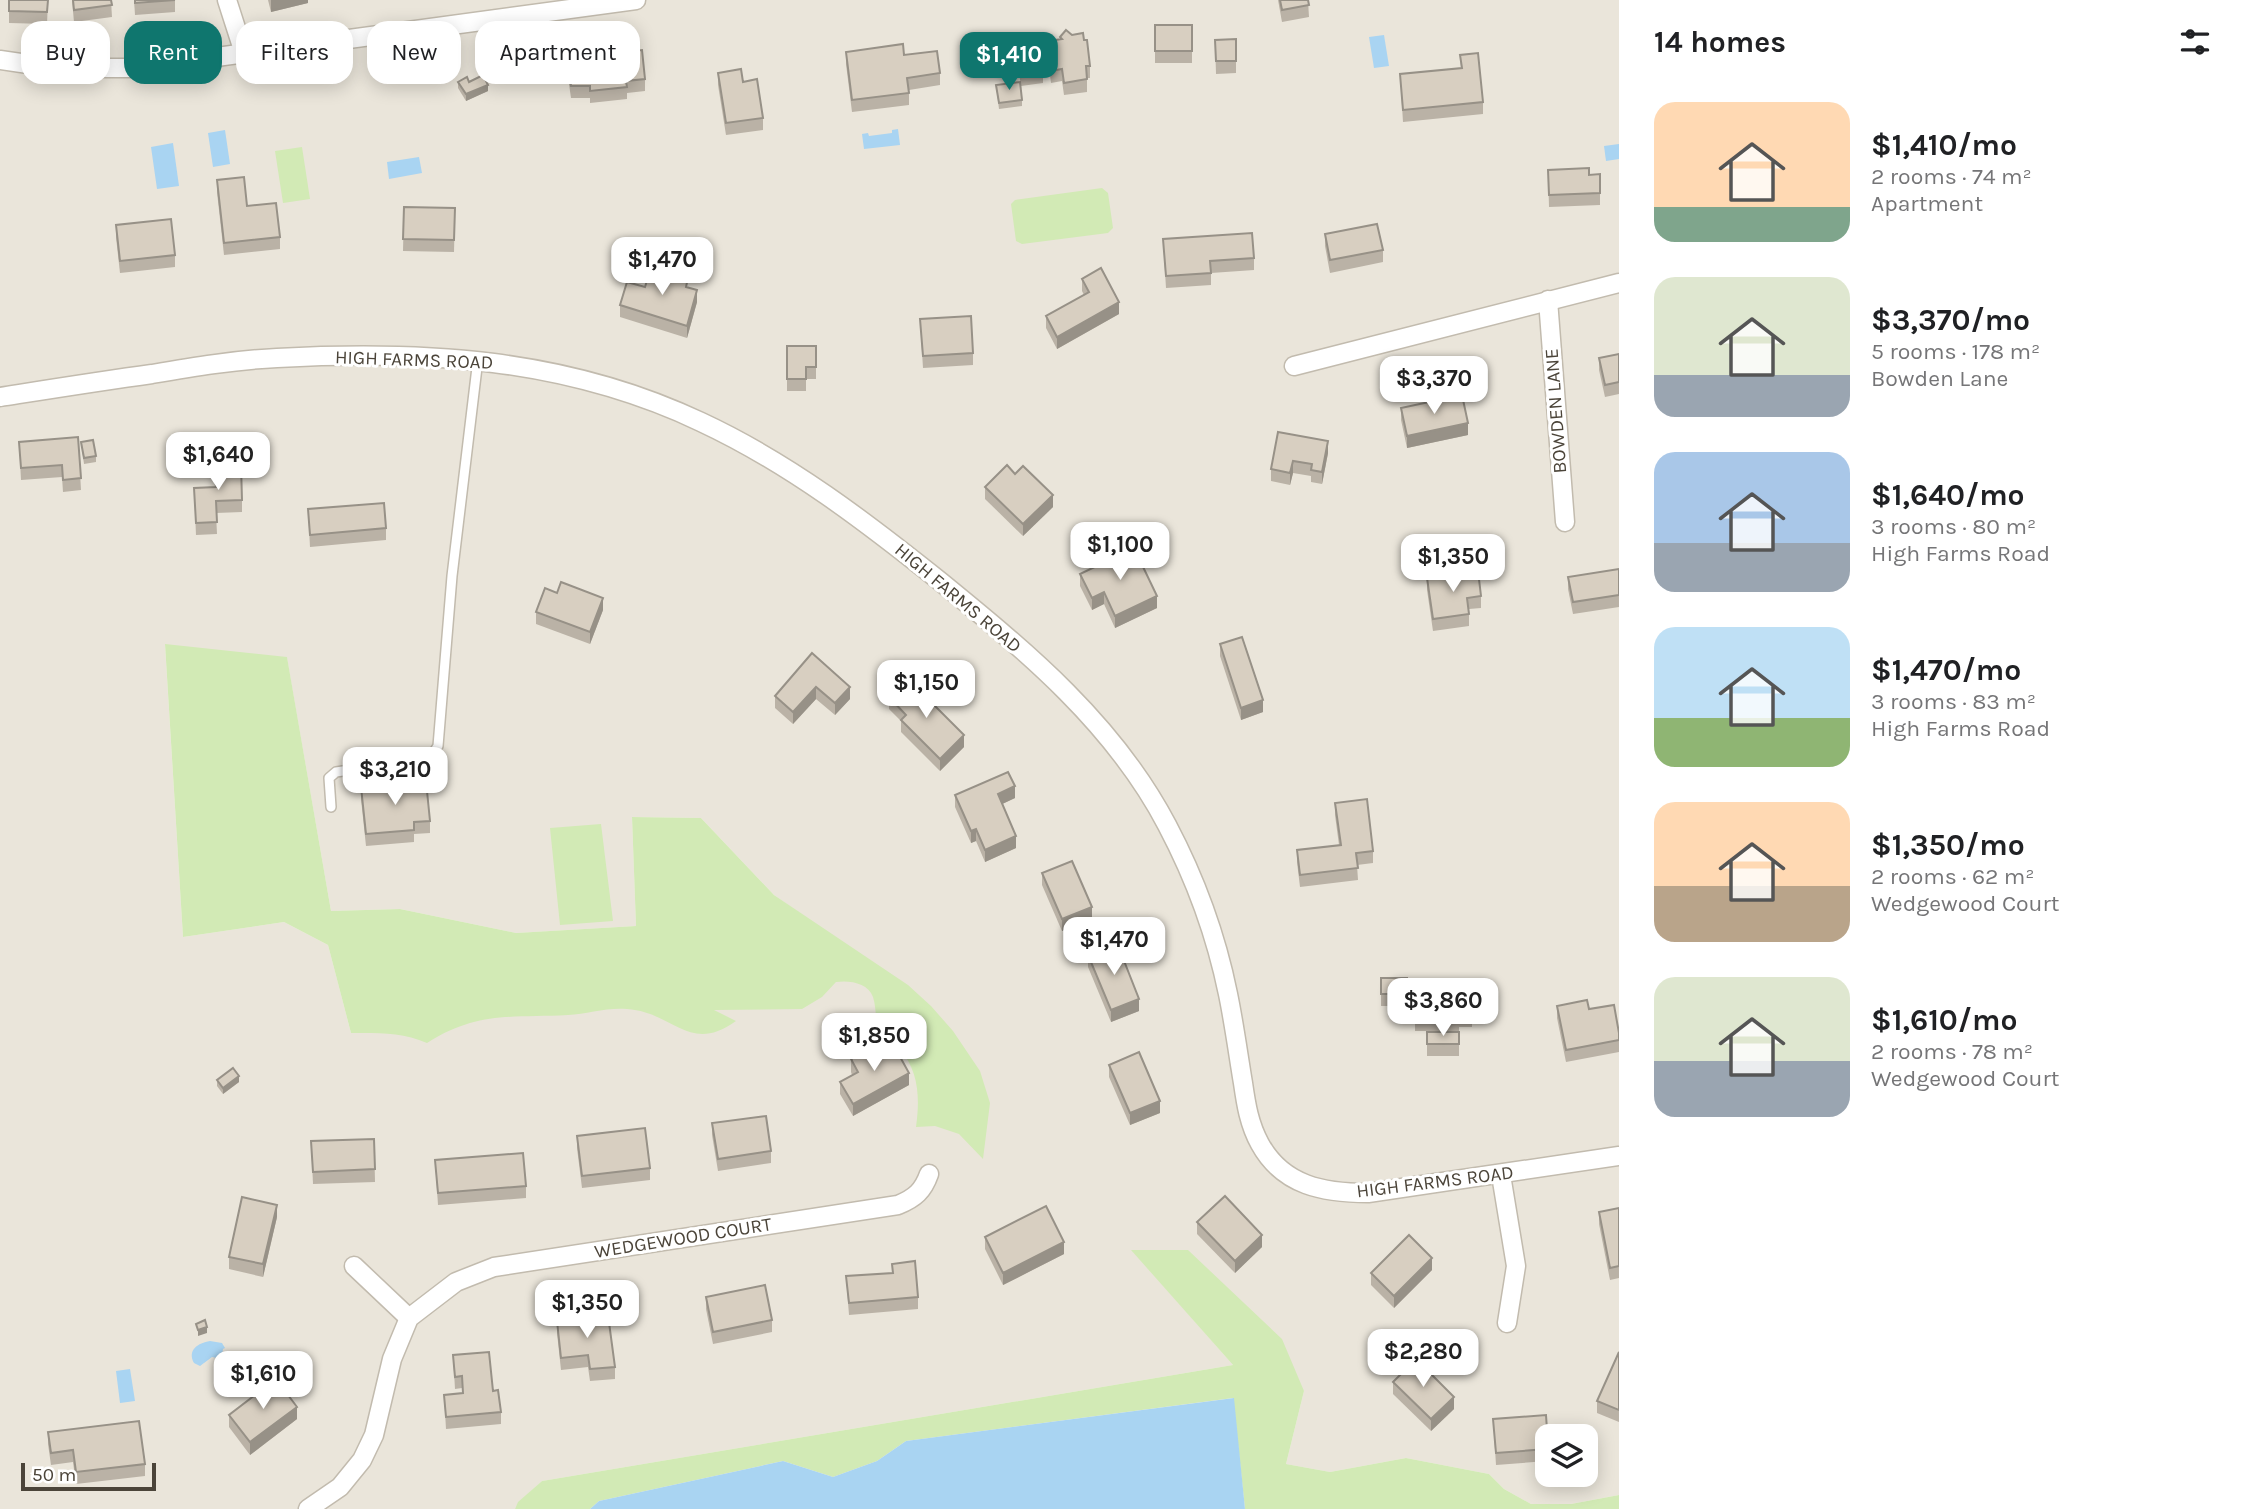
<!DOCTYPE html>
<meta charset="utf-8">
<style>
:root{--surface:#fff;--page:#f2f2f2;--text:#202124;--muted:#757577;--accent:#0f766e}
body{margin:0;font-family:Karla,sans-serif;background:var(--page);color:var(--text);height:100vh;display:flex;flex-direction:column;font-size:26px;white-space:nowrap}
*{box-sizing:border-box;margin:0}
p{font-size:23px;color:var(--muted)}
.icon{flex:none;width:38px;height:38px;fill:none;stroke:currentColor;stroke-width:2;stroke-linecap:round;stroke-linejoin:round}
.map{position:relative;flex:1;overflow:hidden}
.side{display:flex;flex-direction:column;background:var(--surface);width:630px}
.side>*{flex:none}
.guide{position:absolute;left:21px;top:21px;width:665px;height:63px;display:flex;gap:14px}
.tools{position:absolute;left:1535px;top:1424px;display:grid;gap:14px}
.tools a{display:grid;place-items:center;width:63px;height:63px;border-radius:14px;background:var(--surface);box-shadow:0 4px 18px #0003;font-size:35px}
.scale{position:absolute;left:21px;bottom:18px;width:135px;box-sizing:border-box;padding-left:7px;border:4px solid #4b4439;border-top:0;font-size:19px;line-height:24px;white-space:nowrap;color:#4b4439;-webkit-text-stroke:5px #fff;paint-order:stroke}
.price{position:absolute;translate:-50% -60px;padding:0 16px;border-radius:14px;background:#fff;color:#222;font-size:23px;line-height:46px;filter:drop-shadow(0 2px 4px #0008)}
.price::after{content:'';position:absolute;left:50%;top:42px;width:21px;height:16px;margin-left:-10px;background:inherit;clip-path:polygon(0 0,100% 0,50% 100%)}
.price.active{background:var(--accent);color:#fff}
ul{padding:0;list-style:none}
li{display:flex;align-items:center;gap:21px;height:175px;padding:0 35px}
li span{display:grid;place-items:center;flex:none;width:196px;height:140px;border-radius:21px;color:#555}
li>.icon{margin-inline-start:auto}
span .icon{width:84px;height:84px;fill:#fffc;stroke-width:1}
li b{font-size:30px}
h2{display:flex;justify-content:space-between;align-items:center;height:84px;padding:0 35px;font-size:30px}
.pill{padding:0 24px;border-radius:21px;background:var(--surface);box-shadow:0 4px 18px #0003;font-size:24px;line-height:63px}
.pill.active{background:var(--accent);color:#fff}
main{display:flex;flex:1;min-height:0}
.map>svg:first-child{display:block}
.residential{fill:#eae5da;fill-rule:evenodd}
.green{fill:#d2eab5}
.water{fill:#a9d4f2}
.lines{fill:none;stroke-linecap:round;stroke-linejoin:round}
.service-casing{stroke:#c2bbae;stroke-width:12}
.minor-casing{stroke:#c2bbae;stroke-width:21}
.service{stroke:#fff;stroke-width:9}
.minor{stroke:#fff;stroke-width:18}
.wall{fill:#bab2a6}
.shaded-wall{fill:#979187}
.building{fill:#d8cfc1;stroke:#979187;stroke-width:2}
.labels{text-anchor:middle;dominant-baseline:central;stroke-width:6;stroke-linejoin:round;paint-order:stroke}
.street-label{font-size:19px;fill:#4b4439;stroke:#fff}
</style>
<main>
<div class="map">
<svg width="1619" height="1509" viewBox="0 0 1619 1509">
<rect width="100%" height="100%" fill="#f6f3ec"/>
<path class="residential" d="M0,0h1619v1495l-48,9h-40l-27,-15 -15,-15 -83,-16 -76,14 -44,-8 18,-73 -172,-141 101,115 -691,116 -23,21 -4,7h-515zM165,645l122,13 44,253 69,-2 116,24 120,-7 -4,-109 69,1 73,77 93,65 -516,73 -23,-88 -44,-23 -101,15zM1547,1437h39v38h-39z"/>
<g class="green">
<path d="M302,147l8,52 -27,4 -8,-52z"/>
<path d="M1102,188l6,5 5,35 -5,5 -86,11 -6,-3 -5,-37 4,-4z"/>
<path d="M165,644l122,13 44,254 69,-2 116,24 120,-7 -4,-109 69,1 73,77 134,90 23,21 22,25 27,40 10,32 -7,56 -24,-25 -24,-8 -19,1c4,-29 3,-55 -16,-78 -7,-8 -17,-14 -22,-25 -3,-8 -2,-18 -5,-27 -5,-14 -23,-17 -37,-15l-14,15 -20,12 -88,1 22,11c-47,34 -62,-9 -109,-12 -19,-2 -40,5 -59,6 -57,3 -90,-4 -141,28 -25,-11 -49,-10 -76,-10l-23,-88 -44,-23 -101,15z"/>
<path d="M601,824l12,97 -53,4 -10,-97z"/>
<path d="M1131,1250h57l94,89 22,52 -18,73 44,8 76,-14 83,16 15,15 27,15h40l48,-9v14h-374l-12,-111 -327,43 -29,20 -44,16 -50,-16 -184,40 -9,8h-75l3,-7 24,-21 691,-116z"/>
</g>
<g class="water">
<path d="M1384,35l5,31 -15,2 -5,-31z"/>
<path d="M898,129l2,16 -36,4 -2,-15 6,-1 1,3 23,-3v-3z"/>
<path d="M225,130l5,34 -17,3 -5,-34z"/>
<path d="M173,143l6,43 -22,3 -6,-42z"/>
<path d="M1619,144v15l-13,2 -2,-15z"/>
<path d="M419,157l3,16 -33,6 -2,-17z"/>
<path d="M210,1341l12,2 3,5 -2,1 -1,6 -5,3 -5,-1 -12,9 -6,-3c-7,-13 4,-20 16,-22z"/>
<path d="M130,1369l5,32 -15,2 -4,-32z"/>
<path d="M1234,1398l11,111h-655l9,-8 184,-40 50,16 44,-16 29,-20z"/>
</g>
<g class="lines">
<defs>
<path id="service" d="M331,807l-2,-29 7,-6 94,-14 8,-12 14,-170 26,-217"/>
<g id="minor">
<path d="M227,0l17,53"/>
<path d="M0,60l55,8h81l500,-68"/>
<path d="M1548,300l17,222"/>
<path d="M1294,366l325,-83"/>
<path d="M0,397c51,-8 101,-16 152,-23 41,-7 83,-14 125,-16 147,-8 289,0 424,64 88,41 165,100 240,160 87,71 173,142 226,243 28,53 49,110 61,169 6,29 10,59 15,89 3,21 6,41 17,61 23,42 64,49 108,49l251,-37"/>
<path d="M1501,1175l15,91 -9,57"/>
<path d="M354,1266l55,52"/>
<path d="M308,1509l32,-22 22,-27 12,-25 18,-76 17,-41 47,-36 38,-15 404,-62c17,-7 25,-14 31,-31"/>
</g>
</defs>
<use href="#service" class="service-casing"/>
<use href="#minor" class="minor-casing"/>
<use href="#service" class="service"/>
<use href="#minor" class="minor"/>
</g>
<g class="wall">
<path d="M9,0h39l-1,24 -38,-1z"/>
<path d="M72,0h39l1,17 -38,5z"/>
<path d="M134,0h41v12l-40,3z"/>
<path d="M268,0h40v3l-37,9z"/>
<path d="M1278,0h30l1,17 -27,5z"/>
<rect x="1155" y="25" width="37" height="38"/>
<path d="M1072,35l12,5 6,26v12h-3v14l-23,3 -2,-14 -11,2 -1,-8 -7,1v7l-22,3 -4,-26v-12l31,-2v-5l12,-2v-2z"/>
<path d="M1236,39v34l-20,1 -1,-34z"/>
<path d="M566,51l79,28v12l-18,2v6l-37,4v-5h-19l-5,-35z"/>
<path d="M846,52l58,3 36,18v12l-31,5v15l-57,7 -6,-48z"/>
<path d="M1460,55l23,47v12l-80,8 -3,-48 61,-6z"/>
<path d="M718,73l25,9 20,36v12l-37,5 -8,-50z"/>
<path d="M458,82h11l19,9 -22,10 -8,-13z"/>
<path d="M996,85l26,15v6l-23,3z"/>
<path d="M1548,170l41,5 11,-1v31l-51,2z"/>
<path d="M217,180l63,57v12l-56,6 -7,-63z"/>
<path d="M404,207l51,1 -1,44 -51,-1z"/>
<path d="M116,225l59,30v12l-55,6 -4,-36z"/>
<path d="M1325,234l58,16v12l-53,11 -5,-27z"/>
<path d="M1163,239l91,19v12l-43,3v12l-45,3z"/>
<path d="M1082,279l37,35 -62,35 -11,-21v-12l38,-21 -2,-4z"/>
<path d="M645,287l43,1 9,14 -10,36 -67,-21v-12z"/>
<path d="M920,319l53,34v12l-50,3z"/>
<path d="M787,346h29v33h-10v12h-19z"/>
<path d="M1619,354v40l-14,3 -6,-27v-12z"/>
<path d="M1401,408l67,27 -61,13 -6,-28z"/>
<path d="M1278,432l50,21 -6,31 -11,-2v-6l-18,-3 -3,12 -19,-4v-12z"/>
<path d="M78,437l3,53 -18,2 -1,-15 -41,3 -2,-38z"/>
<path d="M81,442l15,14v6l-12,2z"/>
<path d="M214,465l28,35v12l-26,1 1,21 -21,1 -2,-47 21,-1z"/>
<path d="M985,487l68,20 -30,29 -38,-37z"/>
<path d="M308,509l78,19v12l-76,7z"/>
<path d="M1619,569v38l-46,7 -5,-25v-12z"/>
<path d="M1080,574l77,34 -42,20 -11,-24 -12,6 -12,-24z"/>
<path d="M1427,578l54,18v12l-12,1v17l-36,5 -6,-41z"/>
<path d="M603,610l-13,34 -54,-20v-12z"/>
<path d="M1220,644l43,68 -22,8 -21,-64z"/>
<path d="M812,653l38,46 -15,16 -19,-16 -23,25 -18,-16v-12z"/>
<path d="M889,697l75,50 -24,24 -39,-39v-11l-12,-12z"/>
<path d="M361,787l69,34v12l-16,1v8l-48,4 -5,-47z"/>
<path d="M955,795l60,3 -13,6 14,44 -31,14 -9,-21 -5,2 -16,-36z"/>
<path d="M1335,803l38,48v12l-16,2 1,15 -58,7 -3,-25v-12l42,-5 -4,-30z"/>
<path d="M1042,873l50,46 -30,12 -20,-46z"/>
<path d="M1088,955l51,56 -28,11 -23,-55z"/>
<rect x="1381" y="978" width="26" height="28"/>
<path d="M1415,984l29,7h28v36h-13v4h-44z"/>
<path d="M1557,1006l32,3 30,24v19l-53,10 -9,-44z"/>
<rect x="1427" y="1032" width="32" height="24"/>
<path d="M851,1059l58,26 -56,31 -13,-22v-12l12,-7 -1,-3z"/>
<path d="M1109,1065l51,48 -30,12 -21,-48z"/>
<path d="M217,1080l22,2 -16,12 -6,-8z"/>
<path d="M712,1123l59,28v12l-53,8 -6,-36z"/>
<path d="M577,1136l73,32v12l-68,8 -5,-40z"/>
<path d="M374,1139l1,43 -62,2 -2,-43z"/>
<path d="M435,1160l91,26v12l-88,7z"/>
<path d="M1619,1208v70l-9,2 -11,-56v-12z"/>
<path d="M277,1217l-14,60 -34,-8v-12z"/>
<path d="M1197,1222l65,25 -27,26 -38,-39z"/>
<path d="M985,1237l79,17 -61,31 -18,-36z"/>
<path d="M892,1264l26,33v12l-69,6 -3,-39 46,-3z"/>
<path d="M1432,1270l-38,38 -23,-23v-12z"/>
<path d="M706,1297l66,23v12l-59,12 -7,-35z"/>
<path d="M557,1321l58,46v12l-25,2 -2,-14 -27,3 -4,-37z"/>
<path d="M1619,1352v70l-22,-9v-12z"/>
<path d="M453,1355l40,36 8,21v12l-55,5 -2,-34 18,-2v-5l-7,1z"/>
<path d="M1393,1382l61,27 -23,22 -38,-37z"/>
<path d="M229,1415l68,4 -47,36 -21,-28z"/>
<path d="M1493,1419l54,11v31l-51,4z"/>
<path d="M48,1432l97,32v12l-69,8 -3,-22 -22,3 -3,-21z"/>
</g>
<g class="shaded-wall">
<path d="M271,0h37v3l-37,9z"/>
<path d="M488,85v6l-22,10v-7z"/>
<path d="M697,290v12l-10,36v-12z"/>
<path d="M1119,302v12l-62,35v-12z"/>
<path d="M1468,423v12l-61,13v-12z"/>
<path d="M1328,441v12l-6,31v-12z"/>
<path d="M1293,461v12l-3,12v-12z"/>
<path d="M1053,495v12l-30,29v-12z"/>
<path d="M1104,592v12l-12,6v-12z"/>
<path d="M1157,596v12l-42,20v-12z"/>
<path d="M603,598v12l-13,34v-12z"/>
<path d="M816,687v12l-23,25v-12z"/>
<path d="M850,687v12l-15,16v-12z"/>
<path d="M1263,700v12l-22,8v-12z"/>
<path d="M964,735v12l-24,24v-12z"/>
<path d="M1015,786v12l-17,8v-12z"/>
<path d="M976,829v12l-5,2v-12z"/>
<path d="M1016,836v12l-31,14v-12z"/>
<path d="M1092,907v12l-30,12v-12z"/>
<path d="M1139,999v12l-28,11v-12z"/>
<path d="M909,1073v12l-56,31v-12z"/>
<path d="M239,1076v6l-16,12v-6z"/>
<path d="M1160,1101v12l-30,12v-12z"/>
<path d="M277,1205v12l-14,60v-13z"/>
<path d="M1262,1235v12l-27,26v-12z"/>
<path d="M1064,1242v12l-61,31v-12z"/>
<path d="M1432,1258v12l-38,38v-12z"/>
<path d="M207,1327v6l-9,3v-6z"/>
<path d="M1454,1397v12l-23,22v-12z"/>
<path d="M297,1407v12l-47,36v-13z"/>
</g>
<g class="building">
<path d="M9,0h39l-1,12 -38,-1z"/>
<path d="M73,0h38l1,5 -38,5z"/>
<path d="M135,0h40l-40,3z"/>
<path d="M1280,0h28l1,5 -27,5z"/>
<rect x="1155" y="25" width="37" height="26"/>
<path d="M1066,30l6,5 11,-2 1,7h3l3,26h-4l1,13 -23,4 -2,-14 -11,2 -1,-8 -8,1 1,7 -22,3 -4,-26 32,-2 -1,-5 14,-2 -2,-2z"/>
<path d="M1236,39v22h-20l-1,-21z"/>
<path d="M903,44l1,11 33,-4 3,22 -33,5 2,15 -57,7 -6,-48z"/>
<path d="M585,48l1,9 56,-7 3,29 -19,2 1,6 -37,4v-5h-19l-5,-35z"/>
<path d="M1478,53l5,49 -80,8 -3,-36 62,-6 -2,-13z"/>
<path d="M741,69l2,13 14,-3 6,39 -37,5 -8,-50z"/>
<path d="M483,75l5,10 -22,9 -8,-12 9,-5 2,5z"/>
<path d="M1020,82l2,18 -23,3 -3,-18z"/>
<path d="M1589,168v7l11,-1v19l-51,2 -1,-25z"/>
<path d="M244,177l3,29 29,-3 4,34 -56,6 -7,-63z"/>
<path d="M404,207l51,1 -1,32 -51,-1z"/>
<path d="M171,219l4,36 -55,6 -4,-36z"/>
<path d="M1377,224l6,26 -53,10 -5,-26z"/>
<path d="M1252,233l2,25 -44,3 1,12 -45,3 -3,-37z"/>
<path d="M651,267l37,11 -2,9 11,3 -10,36 -67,-21 7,-23 18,5z"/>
<path d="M1101,268l18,34 -62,35 -11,-21 43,-24 -7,-13z"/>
<path d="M971,316l2,37 -50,3 -3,-37z"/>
<path d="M787,346h29v21h-10v12h-19z"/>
<path d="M1619,354v28l-14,3 -6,-27z"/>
<path d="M1462,395l6,28 -61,13 -6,-28z"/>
<path d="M1278,432l50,9 -6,31 -11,-2 1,-6 -19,-3 -3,12 -19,-4z"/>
<path d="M78,437l3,41 -18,2 -1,-15 -41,3 -2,-26z"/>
<path d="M93,440l3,16 -12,2 -3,-16z"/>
<path d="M241,464l1,36 -26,1 1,21 -21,1 -2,-35 22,-1 -2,-22z"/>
<path d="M1007,465l8,9 8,-8 30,29 -30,29 -38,-37z"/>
<path d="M384,503l2,25 -76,7 -2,-26z"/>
<path d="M1134,548l23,48 -42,20 -11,-24 -12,6 -12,-24z"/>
<path d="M1619,569v26l-46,7 -5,-25z"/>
<path d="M1478,571l3,25 -14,2 2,16 -36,5 -6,-41z"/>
<path d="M561,582l42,16 -13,34 -54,-20 9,-24 12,5z"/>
<path d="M1242,637l21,63 -22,8 -21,-64z"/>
<path d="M812,653l38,34 -15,16 -19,-16 -23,25 -18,-16z"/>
<path d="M908,679l56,56 -24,24 -39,-39 5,-5 -17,-18z"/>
<path d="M1008,772l7,14 -17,8 18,42 -31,14 -9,-21 -5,2 -16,-36z"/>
<path d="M426,781l4,40 -16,1v8l-48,4 -5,-47z"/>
<path d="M1367,799l6,52 -17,2 2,15 -58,7 -3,-25 44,-5 -6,-42z"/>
<path d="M1072,861l20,46 -30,12 -20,-46z"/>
<path d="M1117,943l22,56 -28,11 -23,-55z"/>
<rect x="1381" y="978" width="26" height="16"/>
<path d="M1415,984h29v7h28v24h-13v4h-44z"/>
<path d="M1587,1000l2,9 25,-4 5,28v7l-53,10 -9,-44z"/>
<rect x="1427" y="1032" width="32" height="12"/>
<path d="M877,1045l5,8 12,-7 15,27 -56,31 -13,-22 18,-10 -7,-13z"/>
<path d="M1139,1052l21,49 -30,12 -21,-48z"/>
<path d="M233,1068l6,8 -16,12 -6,-8z"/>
<path d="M766,1116l5,35 -53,8 -6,-36z"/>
<path d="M645,1128l5,40 -68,8 -5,-40z"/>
<path d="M374,1139l1,30 -62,3 -2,-31z"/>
<path d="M523,1153l3,33 -88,7 -3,-33z"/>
<path d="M1225,1196l37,39 -27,26 -38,-39z"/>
<path d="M242,1197l35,8 -14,59 -34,-7z"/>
<path d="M1046,1206l18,36 -61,31 -18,-36z"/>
<path d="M1619,1208v58l-9,2 -11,-56z"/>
<path d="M1409,1235l23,23 -38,38 -23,-23z"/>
<path d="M915,1261l3,36 -69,6 -3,-27 47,-3 -1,-9z"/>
<path d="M765,1285l7,35 -59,12 -7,-35z"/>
<path d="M608,1315l7,52 -25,2 -2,-14 -27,3 -4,-37z"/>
<path d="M205,1320l2,7 -9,3 -2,-6z"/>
<path d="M489,1352l4,39 5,-1 3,22 -55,5 -2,-22 19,-2 -1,-17 -7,1 -2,-22z"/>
<path d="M1619,1352v58l-22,-9z"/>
<path d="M1416,1359l38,38 -23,22 -38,-37z"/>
<path d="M276,1379l21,28 -47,35 -21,-27z"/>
<path d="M1546,1415l1,15 32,-2v9h-32v12l-51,4 -3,-34z"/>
<path d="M139,1421l6,43 -69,8 -3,-22 -22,3 -3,-21z"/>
</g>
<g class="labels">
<g class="street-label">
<text transform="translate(414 360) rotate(2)">HIGH FARMS ROAD</text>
<text transform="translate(1556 411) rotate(-94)">BOWDEN LANE</text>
<text transform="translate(958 598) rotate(40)">HIGH FARMS ROAD</text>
<text transform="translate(1435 1182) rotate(-7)">HIGH FARMS ROAD</text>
<text transform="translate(683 1238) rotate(-9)">WEDGEWOOD COURT</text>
</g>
</g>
</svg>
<div class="tools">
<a><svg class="icon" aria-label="layers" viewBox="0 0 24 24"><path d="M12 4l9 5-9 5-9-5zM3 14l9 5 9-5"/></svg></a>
</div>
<div class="scale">50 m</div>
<b class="price active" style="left:1009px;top:92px">$1,410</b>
<b class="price" style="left:662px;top:297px">$1,470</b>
<b class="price" style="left:1434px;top:416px">$3,370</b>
<b class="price" style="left:218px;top:492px">$1,640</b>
<b class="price" style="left:1120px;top:582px">$1,100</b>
<b class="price" style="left:1453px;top:594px">$1,350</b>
<b class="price" style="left:926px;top:720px">$1,150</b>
<b class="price" style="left:395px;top:807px">$3,210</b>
<b class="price" style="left:1114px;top:977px">$1,470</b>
<b class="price" style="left:1443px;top:1038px">$3,860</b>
<b class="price" style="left:874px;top:1073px">$1,850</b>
<b class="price" style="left:587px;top:1340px">$1,350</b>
<b class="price" style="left:1423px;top:1389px">$2,280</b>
<b class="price" style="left:263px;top:1411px">$1,610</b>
<div class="guide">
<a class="pill">Buy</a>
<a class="pill active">Rent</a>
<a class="pill">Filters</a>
<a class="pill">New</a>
<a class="pill">Apartment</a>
</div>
</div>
<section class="side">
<h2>14 homes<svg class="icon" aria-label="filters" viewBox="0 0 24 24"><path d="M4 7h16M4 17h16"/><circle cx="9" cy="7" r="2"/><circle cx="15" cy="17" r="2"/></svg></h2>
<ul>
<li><span style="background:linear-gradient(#ffd9b3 75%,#7fa58c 0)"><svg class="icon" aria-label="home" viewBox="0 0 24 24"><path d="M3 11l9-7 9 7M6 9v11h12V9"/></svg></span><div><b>$1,410/mo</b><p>2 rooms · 74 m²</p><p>Apartment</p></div></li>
<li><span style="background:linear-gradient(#dfe7d0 70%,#9aa5b1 0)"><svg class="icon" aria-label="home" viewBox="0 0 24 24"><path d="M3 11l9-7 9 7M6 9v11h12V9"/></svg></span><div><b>$3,370/mo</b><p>5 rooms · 178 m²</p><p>Bowden Lane</p></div></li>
<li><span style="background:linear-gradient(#a9c7e8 65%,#9aa5b1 0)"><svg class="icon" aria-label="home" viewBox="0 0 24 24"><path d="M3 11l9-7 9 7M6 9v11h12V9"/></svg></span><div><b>$1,640/mo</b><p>3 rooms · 80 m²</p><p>High Farms Road</p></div></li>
<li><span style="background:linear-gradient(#bfe0f5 65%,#8fb573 0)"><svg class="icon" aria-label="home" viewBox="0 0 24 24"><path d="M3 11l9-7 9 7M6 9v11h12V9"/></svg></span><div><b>$1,470/mo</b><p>3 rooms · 83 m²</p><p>High Farms Road</p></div></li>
<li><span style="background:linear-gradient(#ffd9b3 60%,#b9a48a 0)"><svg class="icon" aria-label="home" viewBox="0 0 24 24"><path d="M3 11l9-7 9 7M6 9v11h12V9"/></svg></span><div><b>$1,350/mo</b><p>2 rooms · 62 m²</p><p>Wedgewood Court</p></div></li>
<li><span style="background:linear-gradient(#dfe7d0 60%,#9aa5b1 0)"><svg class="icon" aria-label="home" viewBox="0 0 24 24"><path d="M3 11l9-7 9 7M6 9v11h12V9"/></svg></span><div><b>$1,610/mo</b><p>2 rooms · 78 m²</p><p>Wedgewood Court</p></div></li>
</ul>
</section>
</main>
